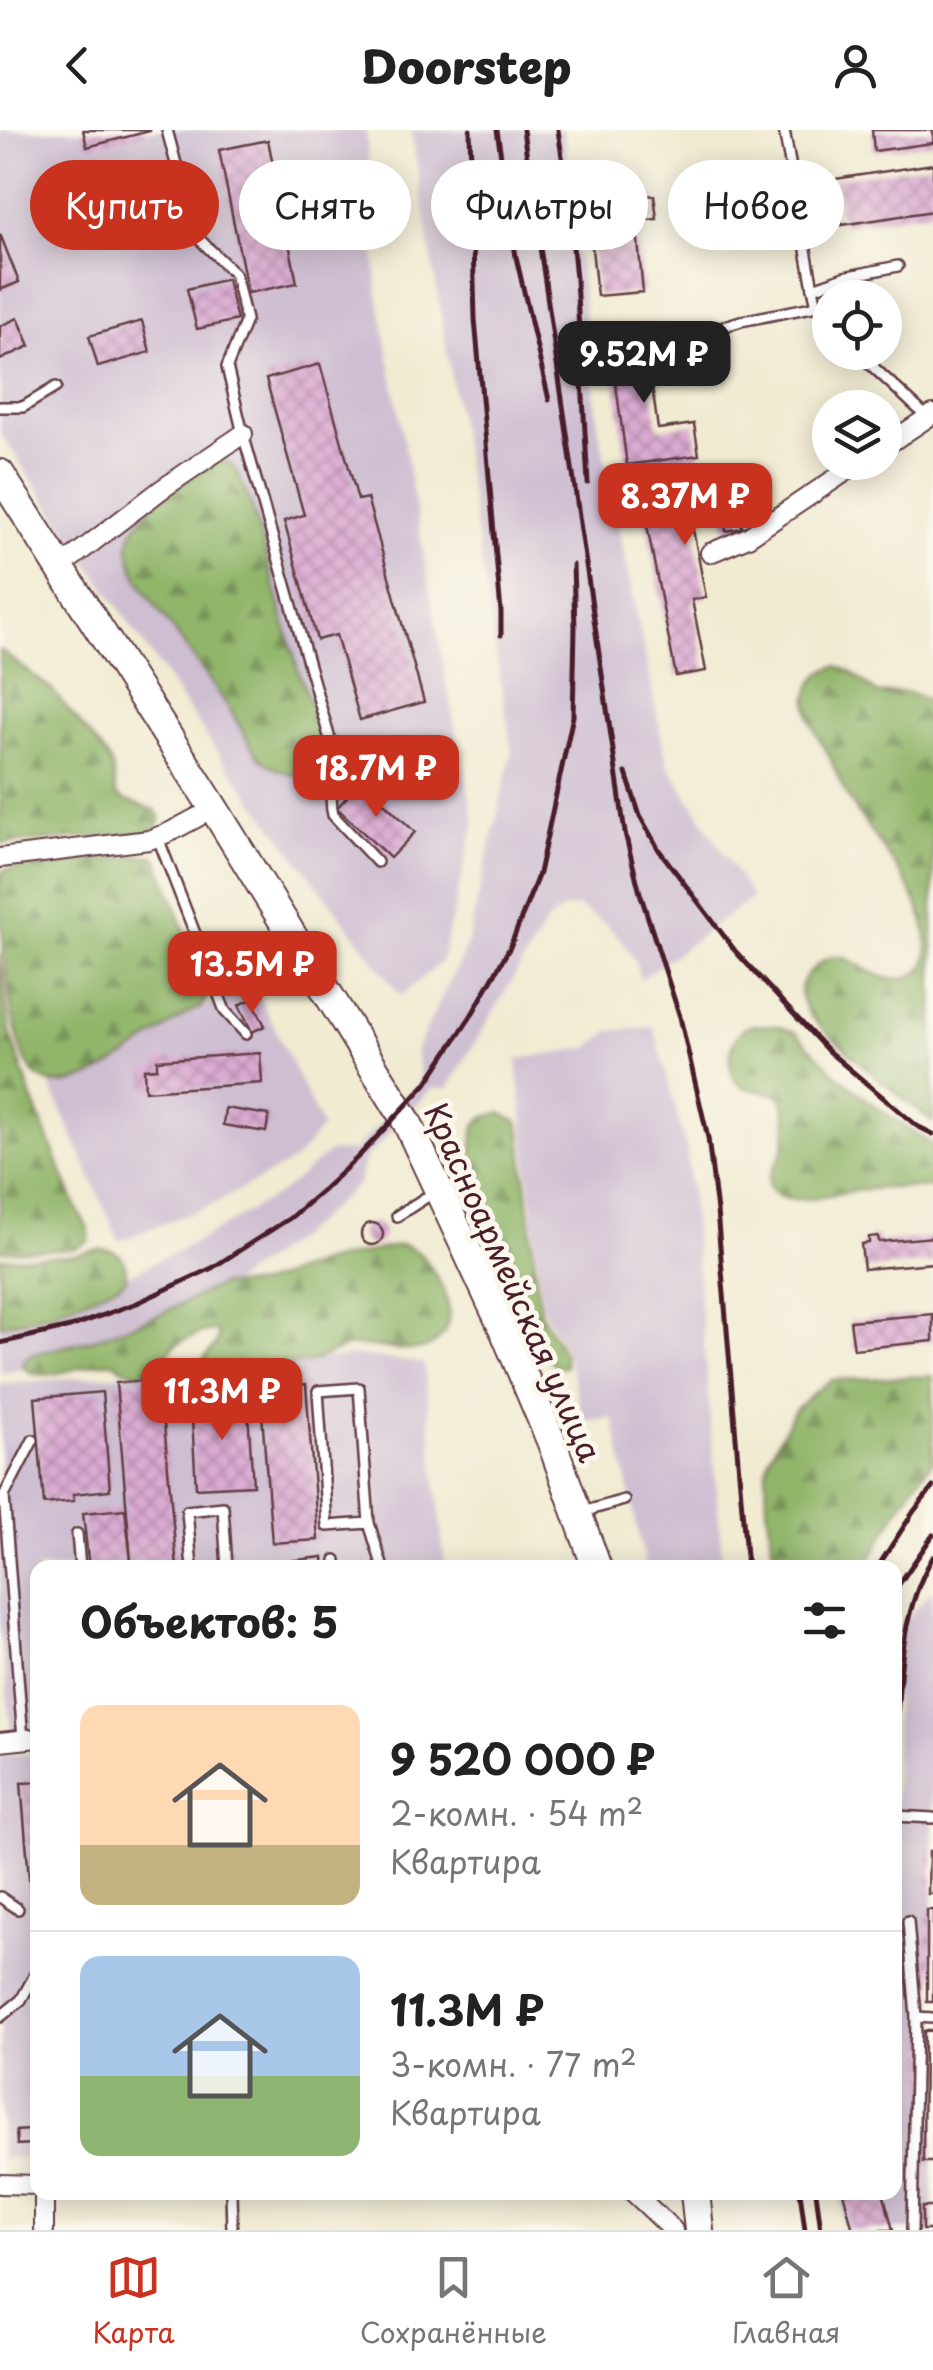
<!DOCTYPE html>
<html lang="ru">
<meta charset="utf-8">
<style>
:root{--surface:#fff;--page:#f2f2f2;--text:#222;--muted:#767676;--line:#e0e0e0;--accent:#c8321e}
body{margin:0;font-family:"Playpen Sans",sans-serif;background:var(--page);color:var(--text);height:100vh;display:flex;flex-direction:column;font-size:38px;white-space:nowrap}
*{box-sizing:border-box;margin:0}
p{font-size:32px;color:var(--muted)}
.icon{flex:none;width:55px;height:55px;fill:none;stroke:currentColor;stroke-width:2;stroke-linecap:round;stroke-linejoin:round}
.map{position:relative;flex:1;overflow:hidden}
.side{position:absolute;left:30px;top:1430px;width:872px;height:640px;display:flex;flex-direction:column;background:var(--surface);border-radius:20px;box-shadow:0 5px 25px #0003}
.side>*{flex:none}
.guide{position:absolute;left:30px;top:30px;width:875px;height:90px;display:flex;gap:20px}
.buttons{position:absolute;left:812px;top:150px;display:grid;gap:20px}
.buttons a{display:grid;place-items:center;width:90px;height:90px;border-radius:50%;background:var(--surface);box-shadow:0 5px 25px #0003;font-size:50px}
.price{position:absolute;translate:-50% -85px;padding:0 22px;border-radius:20px;background:var(--accent);color:#fff;font-size:32px;line-height:65px;filter:drop-shadow(0 2px 5px #0008)}
.price::after{content:'';position:absolute;left:50%;top:60px;width:30px;height:22px;margin-left:-15px;background:inherit;clip-path:polygon(0 0,100% 0,50% 100%)}
.price.active{background:#222;color:#fff}
ul{padding:0;list-style:none}
li{display:flex;align-items:center;gap:30px;height:250px;padding:0 50px}
li+li{border-top:2px solid var(--line)}
li span{display:grid;place-items:center;flex:none;width:280px;height:200px;border-radius:20px;color:#555}
li>.icon{margin-inline-start:auto}
span .icon{width:120px;height:120px;fill:#fffc;stroke-width:1}
li b{font-size:42px}
h2{display:flex;justify-content:space-between;align-items:center;height:120px;padding:0 50px;font-size:42px}
.pill{padding:0 35px;border-radius:45px;background:var(--surface);box-shadow:0 5px 25px #0003;font-size:35px;line-height:90px}
.pill.active{background:var(--accent);color:#fff}
header{display:flex;justify-content:space-between;align-items:center;height:130px;padding:0 50px;background:var(--surface);font-size:45px;font-weight:800}
.dock{display:flex;justify-content:space-around;align-items:center;height:140px;border-top:2px solid var(--line);background:var(--surface);font-size:28px;color:var(--muted)}
.dock a{display:grid;justify-items:center;gap:5px}
.dock .active{color:var(--accent)}
.map>svg:first-child{display:block}
.industrial{fill:#cebed1}
.forest{fill:url(#forest-firs);stroke:#6e6a4b;stroke-width:2.5}
.building{fill:url(#building-cross-hatch)}
.lines{fill:none;stroke-linecap:round;stroke-linejoin:round}
.service-casing{stroke:#633e44;stroke-width:14}
.minor-casing{stroke:#633e44;stroke-width:22}
.primary-casing{stroke:#633e44;stroke-width:32}
.service{stroke:#fff;stroke-width:9}
.minor{stroke:#fff;stroke-width:18}
.primary{stroke:#fff;stroke-width:28}
.rail{stroke:#4a1f2b;stroke-width:5}
.labels{text-anchor:middle;dominant-baseline:central;stroke-width:10;stroke-linejoin:round;paint-order:stroke}
.street-label{font-size:32px;fill:#4a1f2b;stroke:#fbf7ec}
</style>
<header><svg class="icon" aria-label="back" viewBox="0 0 24 24"><path d="M15 5l-7 7 7 7"/></svg>Doorstep<svg class="icon" aria-label="person" viewBox="0 0 24 24"><circle cx="12" cy="8" r="4"/><path d="M4 21q1-7 8-7t8 7"/></svg></header>
<div class="map">
<svg width="933" height="2100" viewBox="0 0 933 2100">
<defs>
<pattern id="forest-firs" width="22" height="20" patternUnits="userSpaceOnUse" patternTransform="scale(2.5)"><rect width="22" height="20" fill="#91b66b"/><path d="M5 1l3.5 6h-7zM16 11l3.5 6h-7z" fill="#789358"/></pattern>
<pattern id="building-cross-hatch" width="8" height="8" patternUnits="userSpaceOnUse" patternTransform="scale(2.5)"><rect width="8" height="8" fill="#dcabd3"/><path d="M0 0l8 8M0 8l8-8" fill="none" stroke="#b48bab"/></pattern>
</defs>
<rect width="100%" height="100%" fill="#fbf7ec"/>
<filter id="ink" filterUnits="userSpaceOnUse"><feTurbulence type="fractalNoise" baseFrequency=".01" numOctaves="2"/><feDisplacementMap in="SourceGraphic" scale="20" xChannelSelector="R" yChannelSelector="G"/><feConvolveMatrix kernelMatrix="1 2 1 2 8 2 1 2 1" color-interpolation-filters="sRGB"/></filter>
<filter id="wash" filterUnits="userSpaceOnUse"><feTurbulence type="fractalNoise" baseFrequency=".0048" numOctaves="4" result="noise"/><feDisplacementMap in="SourceGraphic" scale="40" xChannelSelector="R" yChannelSelector="G"/><feGaussianBlur stdDeviation="2.25" result="paint"/><feColorMatrix in="noise" values="0 0 0 0 0 0 0 0 0 0 0 0 0 0 0 0 0 1.4 0 .05"/><feComposite in="paint" operator="in"/></filter>
<g filter="url(#wash)">
<rect width="100%" height="100%" fill="#f1ebd2"/>
<g class="industrial">
<path d="M0,0h366l12,164 69,393 28,135 -34,140 -40,34 -186,-247 -215,-316z"/>
<path d="M411,0h152l35,295 69,338 85,135 -112,82 -5,-19 -13,-21 -16,-16 -28,-17 -15,2 -15,11 -100,168 -17,1 -67,71 -5,23 -58,52 -63,44 -77,45 -150,47 -11,1v-56l49,-12 82,-30 74,-37 75,-44 49,-41 25,-1 67,-71 -5,-30 51,-105 45,-193z"/>
<path d="M255,857l67,140 -27,33 -81,44 -95,37 -75,-170z"/>
<path d="M654,897l33,124 36,416h-77l-33,-149 -29,3 -17,-67 -25,-48 -25,-247 71,-11 22,-17z"/>
<path d="M356,1226l68,7 21,204 -407,1 -1,160 -26,2 -11,-105v-241z"/>
<path d="M933,1460v640h-89l-3,-37 54,-1v-561z"/>
<path d="M38,1623l-1,403 -37,2v-403z"/>
</g>
<g class="forest">
<path d="M222,332l9,2 5,6 16,37 46,163 28,76c2,11 2,20 -8,27 -16,9 -45,-4 -58,-15 -10,-10 -23,-39 -33,-53 -26,-38 -54,-75 -81,-113 -7,-13 -16,-28 -17,-44 -2,-32 65,-81 93,-86z"/>
<path d="M0,520l51,39 55,66 6,12 4,27 7,6 33,10 5,8 -5,11 -12,4 -144,11z"/>
<path d="M837,536l14,6 27,22 27,-2 28,10v420c-32,-25 -64,-50 -93,-78 -10,-8 -20,-17 -28,-26 -6,-7 -12,-19 -11,-28 0,-8 5,-13 10,-19 31,-35 49,5 81,8 13,1 26,-3 33,-14 8,-29 -6,-63 -23,-89 -16,-25 -35,-49 -52,-75 -8,-13 -13,-27 -19,-41 -4,-10 -11,-18 -15,-27 -14,-28 -12,-57 21,-67z"/>
<path d="M144,725l10,1 5,6 46,124c1,6 2,16 -4,21 -2,2 -5,2 -7,3 -11,6 -22,14 -32,21 -29,19 -94,75 -127,43 -28,-28 -35,-159 -35,-200l5,-4 12,-2z"/>
<path d="M0,823l10,79 22,67 45,110 12,21v11l-15,8 -74,2z"/>
<path d="M754,895l23,1 18,6 41,42 40,33 57,38v42c-21,1 -42,0 -63,2 -26,1 -59,14 -85,9 -7,-1 -15,-6 -16,-14 -1,-11 8,-20 12,-29 7,-17 9,-45 -2,-60 -9,-3 -32,-5 -39,-10 -14,-10 -11,-42 0,-53 5,-6 7,-5 14,-7z"/>
<path d="M501,983l16,8 3,6 20,185 24,42 1,13h-9l-21,-25 -57,-124 2,-41 -8,-25 3,-27 9,-8z"/>
<path d="M400,1115c20,2 29,19 38,35 8,14 14,29 9,45 -13,43 -66,17 -97,21 -15,3 -28,14 -44,17 -27,4 -74,4 -101,2l-3,-4 14,-17 2,-10 -4,-4c-13,3 -33,9 -43,19 -6,7 -6,14 -14,18 -9,5 -23,7 -31,3 -4,-1 -9,-7 -14,-8 -24,-3 -73,28 -90,3l3,-6 6,-4 63,-16 62,-23 64,-31h38l69,-24z"/>
<path d="M100,1119c20,1 27,9 26,30l-6,5 -70,30 -50,11v-67l75,-3z"/>
<path d="M933,1246v86c-28,31 -47,70 -67,105h-91l-8,-60 -1,-37 3,-13 25,-46 18,-17 20,-14z"/>
</g>
<g id="blocks">
<g class="building">
<path d="M83,0h67v1l-63,16z"/>
<path d="M872,0h61v13l-59,8z"/>
<path d="M268,10l29,143 -49,10 -29,-143z"/>
<path d="M933,34v47l-91,14 -7,-46z"/>
<path d="M604,42l3,28 47,-5 3,24 -21,2 7,71 -46,4 -7,-67 -7,1 -6,-55z"/>
<path d="M0,104l19,48 -19,8z"/>
<path d="M227,149l10,41 -40,9 -10,-40z"/>
<path d="M18,188l12,28 -30,14v-34z"/>
<path d="M142,191l8,31 -52,15 -9,-31z"/>
<path d="M644,199l14,100 36,-5 5,31 -72,10 -18,-131z"/>
<path d="M320,234l38,136 9,-2 57,204 -64,18 -24,-85 -19,5 -33,-119 20,-6 -38,-136z"/>
<path d="M730,331l12,67 -16,3 -4,-23 -32,6 16,83 -14,3 14,71 -30,5 -38,-197z"/>
<path d="M361,651l54,51 -25,26 -53,-50z"/>
<path d="M252,869l13,27 -13,6 -13,-27z"/>
<path d="M260,923l2,30 -117,8 -1,-22 13,-1v-8z"/>
<path d="M225,978l44,7 -3,17 -43,-7z"/>
<circle cx="372" cy="1104" r="11"/>
<path d="M878,1106l1,6 54,-5v26l-69,6 -3,-25 8,-1v-6z"/>
<path d="M933,1184v27l-79,8 -4,-28z"/>
<path d="M160,1249l17,189h-88l-6,-55 42,-4 6,52 -15,-178z"/>
<path d="M306,1254l12,156 -46,3 -12,-155z"/>
<path d="M102,1262l8,98 -37,4 1,7 -30,3 -9,-106z"/>
<path d="M247,1268l6,87 -57,3 -5,-87z"/>
<path d="M323,1427l1,11h-46v-6z"/>
<path d="M38,1652v141l-5,1 -12,-141z"/>
<path d="M929,1721h4v43h-5z"/>
<rect x="927" y="1780" width="6" height="92"/>
<path d="M924,1901h9v131h-10z"/>
<path d="M29,2000l2,14 -14,1 -1,-14z"/>
<path d="M843,2062h40l10,38h-40z"/>
<rect x="922" y="2077" width="11" height="23"/>
</g>
</g>
</g>
<g filter="url(#ink)">
<use href="#blocks" fill-opacity="0" stroke="#633e44" stroke-width="2.5"/>
<g class="lines">
<defs>
<g id="service">
<path d="M167,0l28,105 40,39 11,46 -19,47 16,67 92,323c1,20 -7,38 -2,58l44,47"/>
<path d="M784,0l29,158 4,18 13,18"/>
<path d="M813,158l31,-11 54,-11"/>
<path d="M673,212l68,-21 76,-15"/>
<path d="M857,222l70,65"/>
<path d="M0,277h23l33,-20"/>
<path d="M158,708l67,173 21,23"/>
<path d="M397,1086l28,-18"/>
<path d="M579,1383l45,-13"/>
<path d="M369,1393l-42,3 -9,-135 41,-3 10,135 14,45"/>
<path d="M77,1404l3,34"/>
<path d="M336,1430v8"/>
<path d="M192,1438l-5,-57 36,-4 4,61"/>
<path d="M23,1609l-19,-243 29,-56"/>
<path d="M895,1686l38,2"/>
<path d="M0,1767l18,12"/>
<path d="M908,1791l8,96 17,1"/>
<path d="M0,1887l21,-17 17,-31"/>
<path d="M231,2062l1,38"/>
<path d="M912,2100l4,-213"/>
</g>
<g id="minor">
<path d="M885,316l48,-32"/>
<path d="M710,423l38,-16 112,-75"/>
<path d="M60,437l102,-78 81,-55"/>
<path d="M0,728l149,-18 21,-8 28,-15"/>
<path d="M0,1612l38,-4"/>
<path d="M0,2054l38,1"/>
<path d="M633,2062l40,38"/>
<path d="M44,2100v-38"/>
</g>
<g id="primary">
<path d="M0,344l213,333 194,315 98,210 47,111 45,125"/>
<path d="M695,2062l4,38"/>
</g>
</defs>
<use href="#service" class="service-casing"/>
<use href="#minor" class="minor-casing"/>
<use href="#primary" class="primary-casing"/>
<use href="#service" class="service"/>
<use href="#minor" class="minor"/>
<use href="#primary" class="primary"/>
<g class="rail">
<path d="M470,0l5,189 26,293v23"/>
<path d="M497,0l19,127 33,143"/>
<path d="M523,0l102,703 15,60 40,124 28,121 9,73 30,357"/>
<path d="M558,0l11,74 7,75 12,204"/>
<path d="M626,643l14,43 19,34 77,102 92,99 89,75 16,8"/>
<path d="M0,1213l70,-16 67,-24 75,-35 78,-50 34,-29 35,-33 67,-72 45,-68 39,-69 29,-74 34,-157 2,-88 -2,-63"/>
<path d="M877,1438l37,-57 19,-24"/>
<path d="M895,1460l38,-55"/>
<path d="M896,1603c4,-60 5,-123 37,-176"/>
<path d="M800,2062l5,38"/>
<path d="M816,2062l5,38"/>
</g>
</g>
</g>
<g class="labels">
<g class="street-label">
<text transform="translate(514 1152) rotate(66)">Красноармейская улица</text>
</g>
</g>
</svg>
<div class="buttons">
<a><svg class="icon" aria-label="locate" viewBox="0 0 24 24"><circle cx="12" cy="12" r="6"/><path d="M12 2v4M12 18v4M2 12h4M18 12h4"/></svg></a>
<a><svg class="icon" aria-label="layers" viewBox="0 0 24 24"><path d="M12 4l9 5-9 5-9-5zM3 14l9 5 9-5"/></svg></a>
</div>
<b class="price active" style="left:644px;top:276px">9.52M ₽</b>
<b class="price" style="left:685px;top:418px">8.37M ₽</b>
<b class="price" style="left:376px;top:690px">18.7M ₽</b>
<b class="price" style="left:252px;top:886px">13.5M ₽</b>
<b class="price" style="left:222px;top:1313px">11.3M ₽</b>
<div class="guide">
<a class="pill active">Купить</a>
<a class="pill">Снять</a>
<a class="pill">Фильтры</a>
<a class="pill">Новое</a>
</div>
<section class="side">
<h2>Объектов: 5<svg class="icon" aria-label="filters" viewBox="0 0 24 24"><path d="M4 7h16M4 17h16"/><circle cx="9" cy="7" r="2"/><circle cx="15" cy="17" r="2"/></svg></h2>
<ul>
<li><span style="background:linear-gradient(#ffd9b3 70%,#c2b280 0)"><svg class="icon" aria-label="home" viewBox="0 0 24 24"><path d="M3 11l9-7 9 7M6 9v11h12V9"/></svg></span><div><b>9 520 000 ₽</b><p>2-комн. · 54 m²</p><p>Квартира</p></div></li>
<li><span style="background:linear-gradient(#a9c7e8 60%,#8fb573 0)"><svg class="icon" aria-label="home" viewBox="0 0 24 24"><path d="M3 11l9-7 9 7M6 9v11h12V9"/></svg></span><div><b>11.3M ₽</b><p>3-комн. · 77 m²</p><p>Квартира</p></div></li>
</ul>
</section>
</div>
<nav class="dock">
<a class="active"><svg class="icon" aria-label="map" viewBox="0 0 24 24"><path d="M3 6l6-2 6 2 6-2v14l-6 2-6-2-6 2zM9 4v14M15 6v14"/></svg>Карта</a>
<a><svg class="icon" aria-label="saved" viewBox="0 0 24 24"><path d="M7 4h10v16l-5-4-5 4z"/></svg>Сохранённые</a>
<a><svg class="icon" aria-label="home" viewBox="0 0 24 24"><path d="M3 11l9-7 9 7M6 9v11h12V9"/></svg>Главная</a>
</nav>
